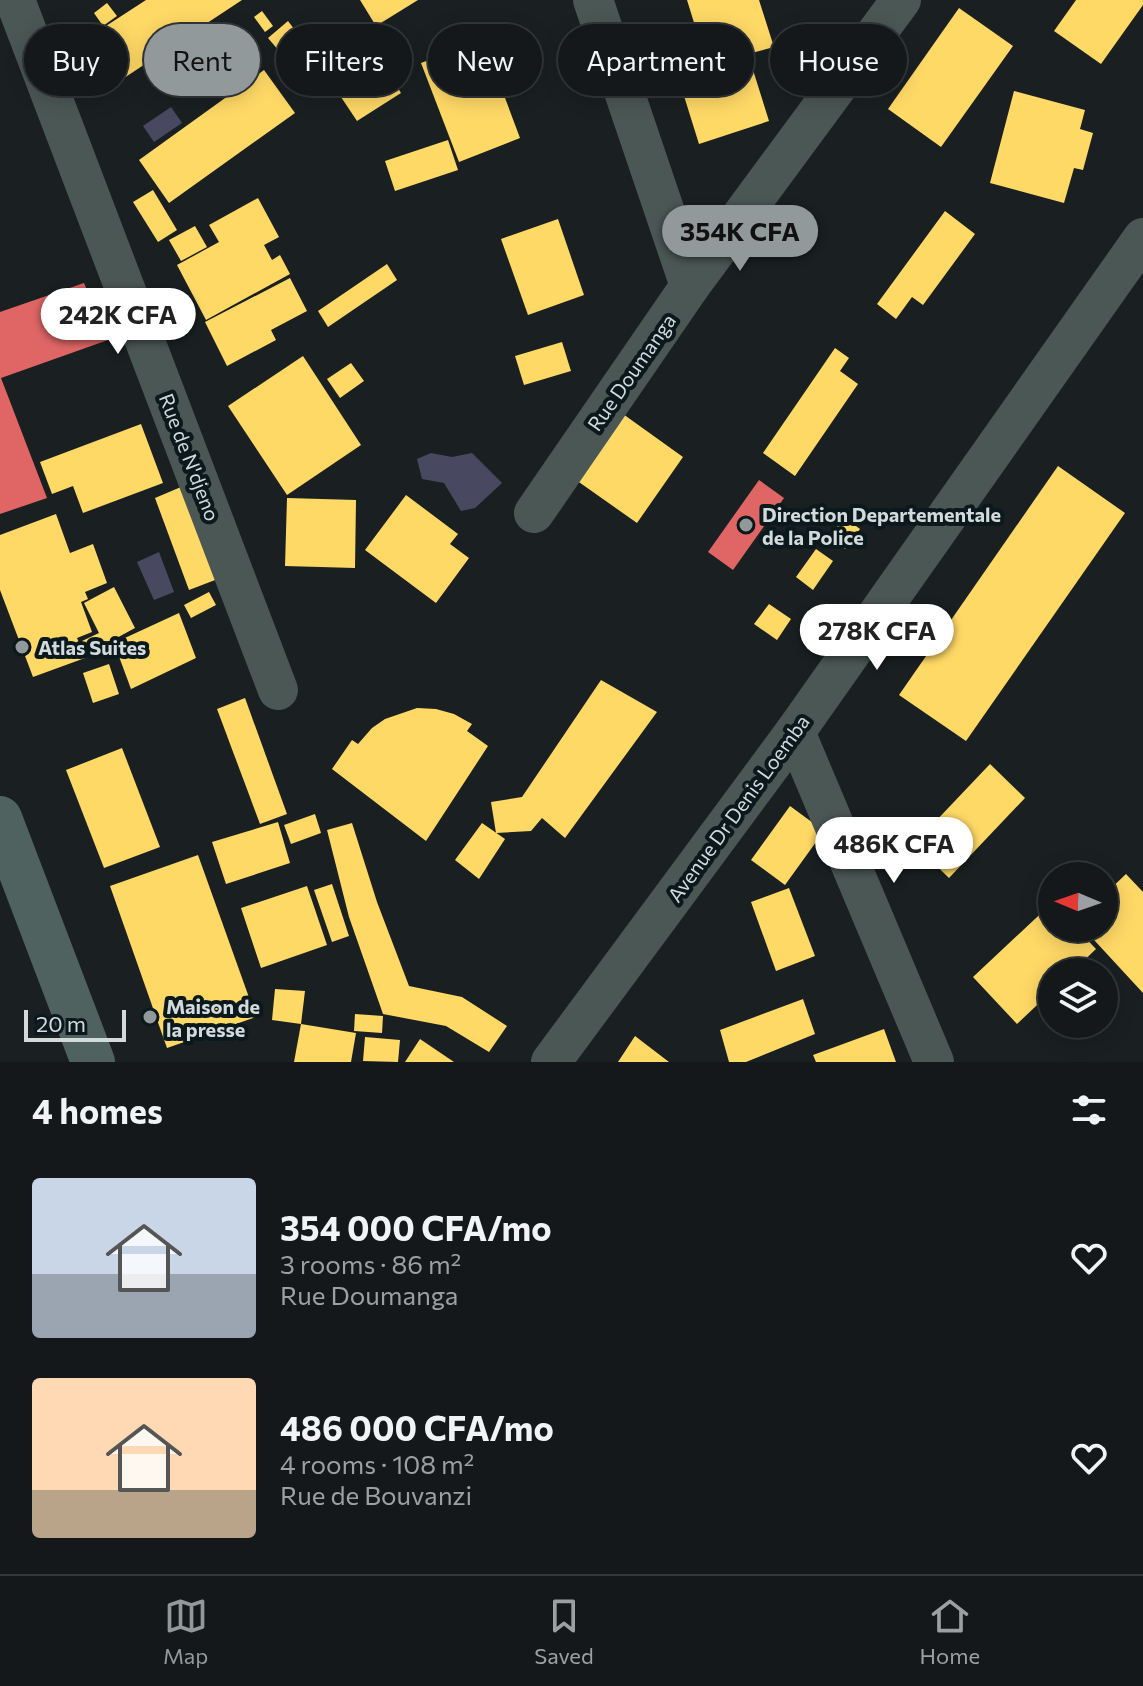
<!DOCTYPE html>
<meta charset="utf-8">
<style>
:root{--surface:#14181a;--page:#1d2123;--text:#f1f3f6;--muted:#9da0a2;--line:#333739;--accent:#92999b}
body{margin:0;font-family:Commissioner,sans-serif;background:var(--page);color:var(--text);height:100vh;display:flex;flex-direction:column;font-size:30px;white-space:nowrap}
*{box-sizing:border-box;margin:0}
p{font-size:26px;color:var(--muted)}
.icon{flex:none;width:44px;height:44px;fill:none;stroke:currentColor;stroke-width:2;stroke-linecap:round;stroke-linejoin:round}
.map{position:relative;height:1062px;overflow:hidden}
.panel{display:flex;flex-direction:column;background:var(--surface);flex:1}
.panel>*{flex:none}
.hud{position:absolute;left:24px;top:24px;width:1096px;height:72px;display:flex;gap:16px}
.needle{width:52px;rotate:272deg}
.tools{position:absolute;left:1038px;top:862px;display:grid;gap:16px}
.tools a{display:grid;place-items:center;width:80px;height:80px;border-radius:50%;background:var(--surface);box-shadow:0 4px 20px #0003,0 0 0 2px var(--line);font-size:40px}
.scale{position:absolute;left:24px;bottom:20px;width:102px;box-sizing:border-box;padding-left:8px;border:4px solid #d2dadc;border-top:0;font-size:22px;line-height:28px;white-space:nowrap;color:#d2dadc;-webkit-text-stroke:6px #0c191c;paint-order:stroke}
.price{position:absolute;translate:-50% -68px;padding:0 18px;border-radius:28px;background:#fff;color:#222;font-size:26px;line-height:52px;filter:drop-shadow(0 2px 4px #0008)}
.price::after{content:'';position:absolute;left:50%;top:48px;width:24px;height:18px;margin-left:-12px;background:inherit;clip-path:polygon(0 0,100% 0,50% 100%)}
.price.current{background:var(--accent);color:#111}
ul{padding:0;list-style:none}
li{display:flex;align-items:center;gap:24px;height:200px;padding:0 32px}
li span{display:grid;place-items:center;flex:none;width:224px;height:160px;border-radius:8px;color:#555}
li>.icon{margin-inline-start:auto}
span .icon{width:96px;height:96px;fill:#fffc;stroke-width:1}
li b{font-size:34px}
h2{display:flex;justify-content:space-between;align-items:center;height:96px;padding:0 32px;font-size:34px}
.tag{padding:0 28px;border-radius:36px;background:var(--surface);box-shadow:0 4px 20px #0003,0 0 0 2px var(--line);font-size:28px;line-height:72px}
.tag.current{background:var(--accent);color:#111}
.tab-bar{display:flex;justify-content:space-around;align-items:center;height:112px;border-top:2px solid var(--line);background:var(--surface);font-size:22px;color:var(--muted)}
.tab-bar a{display:grid;justify-items:center;gap:4px}
.tab-bar .current{color:var(--accent)}
.map>svg:first-child{display:block}
.water{fill:#484960}
.homes{fill:#ffd966}
.shops{fill:#e06666}
.lines{fill:none;stroke-linecap:round;stroke-linejoin:round}
.minor{stroke:#4b5755;stroke-width:40}
.primary{stroke:#50625f;stroke-width:44}
.poi-dot{fill:#92999b;stroke:#0c191c;stroke-width:3}
.labels{text-anchor:middle;dominant-baseline:central;stroke-width:8;stroke-linejoin:round;paint-order:stroke}
.street-label{font-size:20px;fill:#d2dadc;stroke:#0c191c}
.poi-label{font-size:20px;font-weight:bold;fill:#d2dadc;stroke:#0c191c;text-anchor:start}
</style>
<div class="map">
<svg width="1143" height="1062" viewBox="0 0 1143 1062">
<rect width="100%" height="100%" fill="#1a2022"/>
<g class="water">
<path d="M334,30l29,41 -20,12 -27,-38z"/>
<path d="M171,107l11,16 -28,19 -11,-16z"/>
<path d="M431,453l21,4 20,-4 30,30 -27,25 -14,3 -17,-28 -22,-4 -5,-20z"/>
<path d="M159,552l15,40 -20,8 -17,-38z"/>
</g>
<g class="homes">
<path d="M146,0h96l-124,82 -29,-45z"/>
<path d="M360,0h58l-42,26z"/>
<path d="M687,0h72l15,47 -26,7 21,67 -70,23 -25,-80 30,-9z"/>
<path d="M1076,0h67v5l-42,59 -47,-33z"/>
<path d="M107,3l10,13 -14,10 -9,-13z"/>
<path d="M959,8l54,38 -72,101 -53,-38z"/>
<path d="M262,11l11,15 -8,6 -11,-15z"/>
<path d="M288,21l16,21 -19,16 -17,-20z"/>
<path d="M483,39l37,99 -61,24 -38,-99z"/>
<path d="M386,69l15,24 -44,28 -16,-24z"/>
<path d="M264,70l31,43 -126,90 -30,-43z"/>
<path d="M1014,91l71,19 -5,19 13,4 -10,37 -9,-2 -10,35 -74,-20z"/>
<path d="M448,140l10,30 -63,21 -10,-30z"/>
<path d="M153,190l24,40 -19,12 -25,-40z"/>
<path d="M258,198l21,39 -15,8 8,15 8,-5 10,19 -84,46 -29,-55 42,-23 -10,-17z"/>
<path d="M945,211l30,23 -52,71 -11,-8 -16,22 -19,-15z"/>
<path d="M558,219l26,76 -56,20 -27,-76z"/>
<path d="M195,226l12,21 -26,14 -12,-21z"/>
<path d="M387,264l10,16 -69,47 -10,-16z"/>
<path d="M290,278l17,33 -36,19 5,10 -49,26 -22,-44z"/>
<path d="M562,342l9,29 -47,14 -9,-29z"/>
<path d="M835,348l14,10 -9,13 18,13 -63,92 -32,-23z"/>
<path d="M303,356l58,89 -74,50 -59,-89z"/>
<path d="M351,363l13,18 -24,17 -13,-19z"/>
<path d="M623,414l60,43 -46,66 -61,-43z"/>
<path d="M141,424l22,59 -80,30 -10,-27 -21,8 -12,-32z"/>
<path d="M1058,466l67,47 -159,228 -67,-46z"/>
<path d="M188,484l35,93 -34,13 -34,-92z"/>
<path d="M406,495l52,39 -8,10 19,14 -33,45 -71,-53z"/>
<path d="M287,498l69,2 -1,68 -70,-2z"/>
<path d="M56,514l14,39 23,-9 14,39 -22,9 3,7 -7,3 11,30 -15,6 8,20 -52,19 -33,-87v-55z"/>
<path d="M844,517l16,12 -15,20 -16,-11z"/>
<path d="M816,549l17,12 -20,29 -17,-13z"/>
<path d="M114,587l21,41 -46,25 -7,-12 17,-8 -15,-30z"/>
<path d="M209,592l7,13 -25,13 -7,-13z"/>
<path d="M769,604l22,15 -14,21 -23,-16z"/>
<path d="M179,613l17,45 -65,31 -17,-46z"/>
<path d="M109,664l10,30 -26,9 -10,-30z"/>
<path d="M601,680l56,32 -92,126 -23,-20 -11,13 -35,2 -5,-31 31,-5z"/>
<path d="M245,698l42,116 -27,10 -43,-115z"/>
<path d="M417,708l19,1 18,5 18,10 -5,7 21,15 -62,95 -94,-72 20,-29 6,4 14,-16 13,-9z"/>
<path d="M122,748l38,99 -56,21 -38,-98z"/>
<path d="M990,764l35,34 -76,80 -35,-34z"/>
<path d="M790,806l34,25 -39,54 -34,-25z"/>
<path d="M315,814l6,19 -30,11 -7,-19z"/>
<path d="M278,822l12,41 -64,21 -14,-42z"/>
<path d="M352,823l25,79 32,84 53,11 45,29 -18,26 -43,-26 -63,-12 -34,-97 -22,-87z"/>
<path d="M482,823l23,16 -26,40 -24,-19z"/>
<path d="M198,855l58,162 -89,31 -57,-162z"/>
<path d="M1126,874l17,18v101l-60,-65h21v-33z"/>
<path d="M332,884l17,52 -17,6 -18,-52z"/>
<path d="M307,886l20,59 -66,23 -20,-60z"/>
<path d="M789,888l26,68 -39,15 -25,-69z"/>
<path d="M1052,903v25h24l20,21 -24,23h-20v19l-35,33 -44,-47z"/>
<path d="M275,989l30,2 -4,33 -29,-4z"/>
<path d="M803,999l12,35 -69,28h-17l-9,-32z"/>
<path d="M355,1014l28,2 -1,17 -28,-2z"/>
<path d="M301,1024l55,9 -5,29h-57z"/>
<path d="M884,1029l12,33h-80l-3,-7z"/>
<path d="M635,1036l34,26h-51z"/>
<path d="M365,1037l35,3 -2,22 -35,-1z"/>
<path d="M420,1039l34,23h-49z"/>
</g>
<g class="shops">
<path d="M84,283l24,57 -107,38 46,120 -47,16v-202z"/>
<path d="M759,480l25,18 -51,72 -25,-18z"/>
</g>
<g class="lines">
<g class="minor">
<path d="M15,0l263,690"/>
<path d="M593,0l97,286"/>
<path d="M534,513l156,-227 211,-286"/>
<path d="M795,732l139,330"/>
<path d="M551,1062l244,-330 348,-494"/>
</g>
<path class="primary" d="M0,818l93,244"/>
</g>
<g class="poi-dot">
<circle cx="746" cy="525" r="8"/>
<circle cx="22" cy="647" r="8"/>
<circle cx="150" cy="1017" r="8"/>
</g>
<g class="labels">
<g class="street-label">
<text transform="translate(631 372) rotate(-55)">Rue Doumanga</text>
<text transform="translate(190 457) rotate(69)">Rue de N'djeno</text>
<text transform="translate(738 808) rotate(-54)">Avenue Dr Denis Loemba</text>
</g>
<g class="poi-label">
<text x="762" y="514">Direction Departementale<tspan x="762" dy="23">de la Police</tspan></text>
<text x="38" y="647">Atlas Suites</text>
<text x="166" y="1006">Maison de<tspan x="166" dy="23">la presse</tspan></text>
</g>
</g>
</svg>
<div class="tools">
<a><svg class="needle" viewBox="-14 -14 28 28"><path d="M0-13l5 13h-10z" fill="#e53935"/><path d="M0 13l5-13h-10z" fill="#9da0a2"/></svg></a>
<a><svg class="icon" aria-label="layers" viewBox="0 0 24 24"><path d="M12 4l9 5-9 5-9-5zM3 14l9 5 9-5"/></svg></a>
</div>
<div class="scale">20 m</div>
<b class="price current" style="left:740px;top:273px">354K CFA</b>
<b class="price" style="left:118px;top:356px">242K CFA</b>
<b class="price" style="left:877px;top:672px">278K CFA</b>
<b class="price" style="left:894px;top:885px">486K CFA</b>
<div class="hud">
<a class="tag">Buy</a>
<a class="tag current">Rent</a>
<a class="tag">Filters</a>
<a class="tag">New</a>
<a class="tag">Apartment</a>
<a class="tag">House</a>
</div>
</div>
<section class="panel">
<h2>4 homes<svg class="icon" aria-label="filters" viewBox="0 0 24 24"><path d="M4 7h16M4 17h16"/><circle cx="9" cy="7" r="2"/><circle cx="15" cy="17" r="2"/></svg></h2>
<ul>
<li><span style="background:linear-gradient(#c9d6e8 60%,#9aa5b1 0)"><svg class="icon" aria-label="home" viewBox="0 0 24 24"><path d="M3 11l9-7 9 7M6 9v11h12V9"/></svg></span><div><b>354 000 CFA/mo</b><p>3 rooms · 86 m²</p><p>Rue Doumanga</p></div><svg class="icon" aria-label="heart" viewBox="0 0 24 24"><path d="M12 20l-8-8c-3-5 5-10 8-4 3-6 11-1 8 4z"/></svg></li>
<li><span style="background:linear-gradient(#ffd9b3 70%,#b9a48a 0)"><svg class="icon" aria-label="home" viewBox="0 0 24 24"><path d="M3 11l9-7 9 7M6 9v11h12V9"/></svg></span><div><b>486 000 CFA/mo</b><p>4 rooms · 108 m²</p><p>Rue de Bouvanzi</p></div><svg class="icon" aria-label="heart" viewBox="0 0 24 24"><path d="M12 20l-8-8c-3-5 5-10 8-4 3-6 11-1 8 4z"/></svg></li>
</ul>
</section>
<nav class="tab-bar">
<a class="current"><svg class="icon" aria-label="map" viewBox="0 0 24 24"><path d="M3 6l6-2 6 2 6-2v14l-6 2-6-2-6 2zM9 4v14M15 6v14"/></svg>Map</a>
<a><svg class="icon" aria-label="saved" viewBox="0 0 24 24"><path d="M7 4h10v16l-5-4-5 4z"/></svg>Saved</a>
<a><svg class="icon" aria-label="home" viewBox="0 0 24 24"><path d="M3 11l9-7 9 7M6 9v11h12V9"/></svg>Home</a>
</nav>
